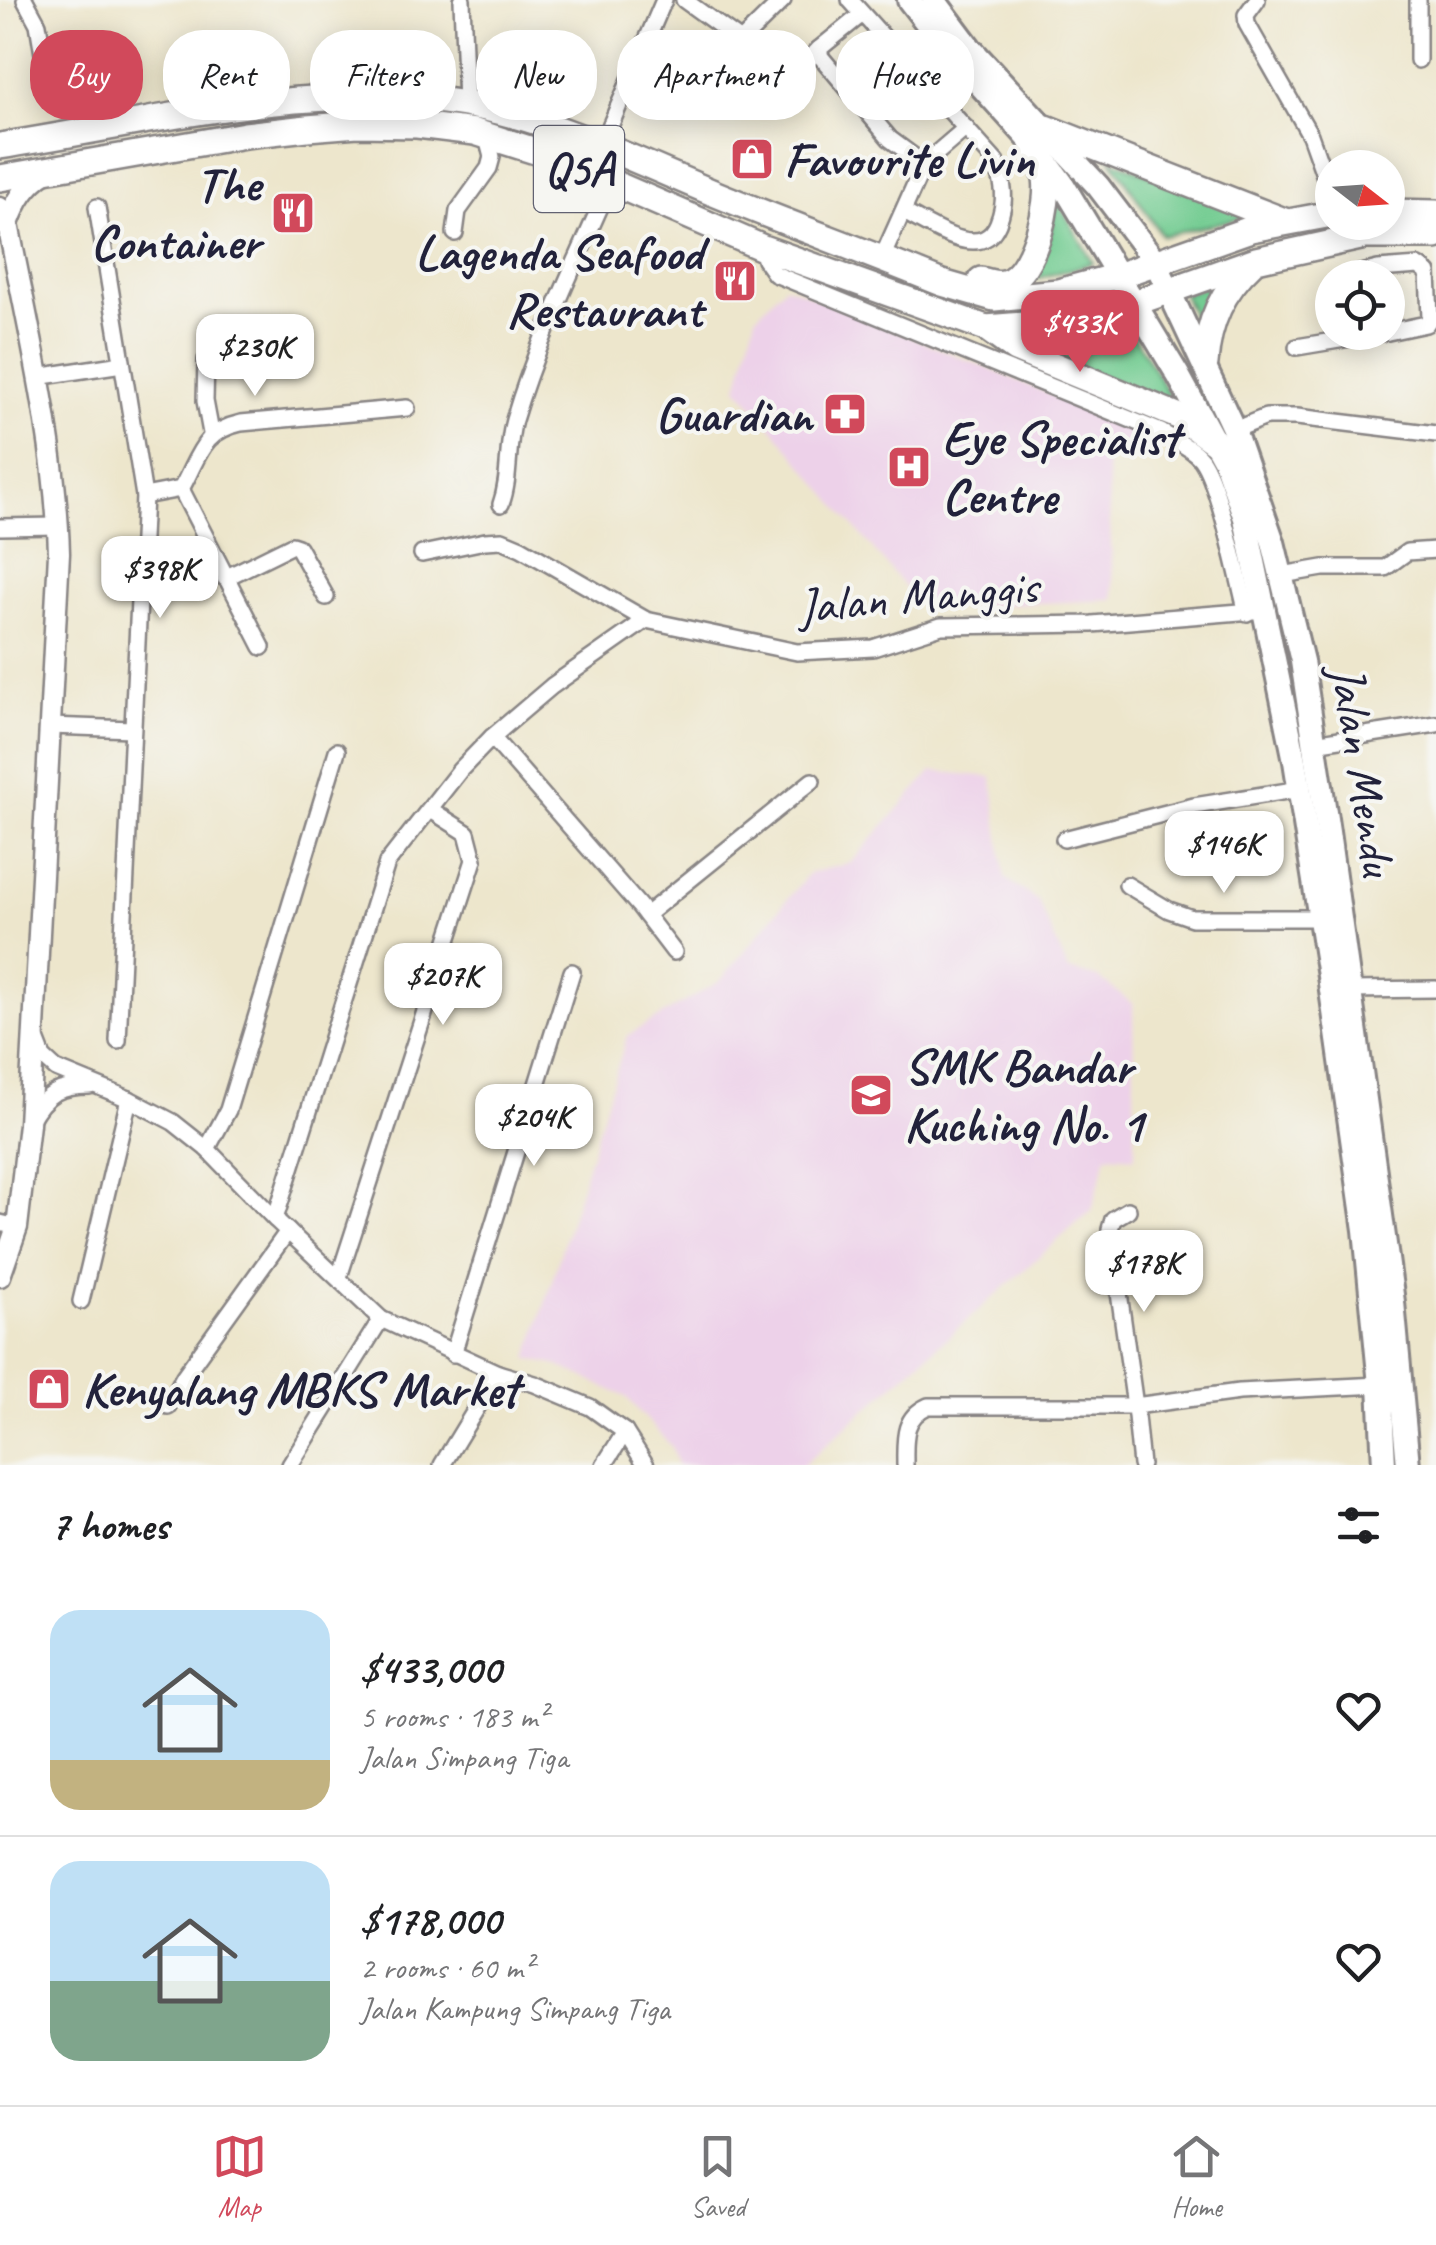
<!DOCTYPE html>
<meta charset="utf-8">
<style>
:root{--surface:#fff;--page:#f6f6f6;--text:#202124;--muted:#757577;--line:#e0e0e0;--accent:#d1495b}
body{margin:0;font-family:Caveat,sans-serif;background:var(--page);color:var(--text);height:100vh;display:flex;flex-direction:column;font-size:38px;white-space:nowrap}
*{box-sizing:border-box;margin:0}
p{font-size:32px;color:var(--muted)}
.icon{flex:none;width:55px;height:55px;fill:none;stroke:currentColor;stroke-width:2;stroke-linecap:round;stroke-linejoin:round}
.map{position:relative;height:1465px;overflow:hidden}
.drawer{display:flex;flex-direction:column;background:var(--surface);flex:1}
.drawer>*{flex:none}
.banner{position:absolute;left:30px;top:30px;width:1378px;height:90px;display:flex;gap:20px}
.needle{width:65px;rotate:107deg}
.buttons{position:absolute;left:1315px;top:150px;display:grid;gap:20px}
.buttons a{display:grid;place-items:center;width:90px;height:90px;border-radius:50%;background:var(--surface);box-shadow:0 5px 25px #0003;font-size:50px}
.price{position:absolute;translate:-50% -85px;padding:0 22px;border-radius:20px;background:#fff;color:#222;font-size:32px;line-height:65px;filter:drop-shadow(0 2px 5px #0008)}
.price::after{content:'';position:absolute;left:50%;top:60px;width:30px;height:22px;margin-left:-15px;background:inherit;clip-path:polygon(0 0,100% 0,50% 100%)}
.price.on{background:var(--accent);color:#fff}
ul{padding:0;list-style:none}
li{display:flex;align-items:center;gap:30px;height:250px;padding:0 50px}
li+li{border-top:2px solid var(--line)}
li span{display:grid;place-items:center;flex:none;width:280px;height:200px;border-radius:30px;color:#555}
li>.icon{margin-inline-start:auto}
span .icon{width:120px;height:120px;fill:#fffc;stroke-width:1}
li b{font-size:42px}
h2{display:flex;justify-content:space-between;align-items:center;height:120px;padding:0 50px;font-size:42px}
.tag{padding:0 35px;border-radius:40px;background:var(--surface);box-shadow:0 5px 25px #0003;font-size:35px;line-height:90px}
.tag.on{background:var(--accent);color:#fff}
.tab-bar{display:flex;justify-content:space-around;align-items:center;height:140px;border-top:2px solid var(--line);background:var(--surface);font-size:28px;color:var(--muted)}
.tab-bar a{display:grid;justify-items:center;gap:5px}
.tab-bar .on{color:var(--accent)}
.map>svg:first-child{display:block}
.built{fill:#edd1e9}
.green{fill:#73cc92;stroke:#4a7766;stroke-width:2.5}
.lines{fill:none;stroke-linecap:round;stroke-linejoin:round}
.minor-casing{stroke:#888484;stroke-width:20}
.tertiary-casing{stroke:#888484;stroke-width:25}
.secondary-casing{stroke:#888484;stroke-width:28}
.primary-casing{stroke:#888484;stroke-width:30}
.minor{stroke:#fff;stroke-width:15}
.tertiary{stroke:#fff;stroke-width:20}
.secondary{stroke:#fff;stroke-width:22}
.primary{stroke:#fff;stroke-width:25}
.labels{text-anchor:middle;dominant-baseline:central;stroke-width:8;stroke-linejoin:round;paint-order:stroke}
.shield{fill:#f6f6f2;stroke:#626272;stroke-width:2.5}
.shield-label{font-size:48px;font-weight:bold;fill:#22223b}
.poi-label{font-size:50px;font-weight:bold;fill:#22223b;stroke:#f6f6f2;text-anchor:start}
.street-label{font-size:50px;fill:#22223b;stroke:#f6f6f2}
</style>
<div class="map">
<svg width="1436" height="1465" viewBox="0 0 1436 1465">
<rect width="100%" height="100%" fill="#f6f6f2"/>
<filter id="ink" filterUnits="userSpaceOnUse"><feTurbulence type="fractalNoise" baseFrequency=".01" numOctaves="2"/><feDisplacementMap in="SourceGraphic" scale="20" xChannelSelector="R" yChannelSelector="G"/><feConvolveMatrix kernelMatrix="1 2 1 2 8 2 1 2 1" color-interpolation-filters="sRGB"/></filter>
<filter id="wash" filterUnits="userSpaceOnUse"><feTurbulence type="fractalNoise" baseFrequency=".0048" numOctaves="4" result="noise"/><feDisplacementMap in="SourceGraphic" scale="40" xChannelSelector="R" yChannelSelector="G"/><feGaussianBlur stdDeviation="2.25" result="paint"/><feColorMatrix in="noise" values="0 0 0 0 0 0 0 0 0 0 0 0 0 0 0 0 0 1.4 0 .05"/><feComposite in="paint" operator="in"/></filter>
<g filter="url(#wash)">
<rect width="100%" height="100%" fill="#ede6cc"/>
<g class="built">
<path d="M785,285l389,160 -68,1 8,154 -192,8 -184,-221 18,-71z"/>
<path d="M932,771l60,6 13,101 33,23 30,69 31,8 34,26 2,153 -28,-2 -15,55 -289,255h-126l-5,-18 -46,-50 -67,-31 -31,-7 99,-323 93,-55 89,-108 42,-10z"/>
</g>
<g class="green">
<path d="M1111,159l140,57 -89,20z"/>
<path d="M1056,197l37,66 -68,19c24,-29 26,-48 31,-85z"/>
<path d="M1224,279l-23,56 -18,-41z"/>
<path d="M1127,324l50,84 -164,-68z"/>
</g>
</g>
<g filter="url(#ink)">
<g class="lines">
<defs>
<g id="minor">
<path d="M25,0l13,24 6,36"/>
<path d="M462,0l4,104"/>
<path d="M684,0l57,41 42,-41"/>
<path d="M850,0l146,162c8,23 11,38 2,61 -17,41 -68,1 -95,-11"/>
<path d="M1257,0l-11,15 1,9 63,111 22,62"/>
<path d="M861,15l-42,34 2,8 69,82 34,25"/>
<path d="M741,41l41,39 9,-3 28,-28"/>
<path d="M1418,60v-60"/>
<path d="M602,145l62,-145"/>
<path d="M97,207l47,289 -26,545"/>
<path d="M455,233l3,-22 31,-43 3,-11 -6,-23"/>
<path d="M763,248l2,12 10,14 386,158c13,8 30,15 40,27 18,24 37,119 46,154"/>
<path d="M882,258l42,-94 42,-36"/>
<path d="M1340,278l38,-9 41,-3 9,7 2,45 -4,6 -38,8"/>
<path d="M1297,347l90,-15"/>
<path d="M206,360l-1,41 6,32"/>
<path d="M37,377l85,-13"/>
<path d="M1234,430l32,-13h31l139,17"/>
<path d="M181,489l81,158"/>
<path d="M144,496l37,-7c19,-34 20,-57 60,-66l166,-15"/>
<path d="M501,504c10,-27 5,-56 13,-84 24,-81 63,-160 97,-238"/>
<path d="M0,527l58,-1"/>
<path d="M422,554l63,-13 17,-1 19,8 125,72 151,32 76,-4 68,-22 151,-2 173,-14"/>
<path d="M1282,575l41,-7h62l22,-16 29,-2"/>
<path d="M225,578l67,-33 6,2 28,50"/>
<path d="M50,726l82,3"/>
<path d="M492,737l147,169 35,46"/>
<path d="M1314,743l122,-19"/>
<path d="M1064,839l130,-33 106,-17"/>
<path d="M1127,885l42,25 23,8h125"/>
<path d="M646,915l166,-134"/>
<path d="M1349,990l87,-1"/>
<path d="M36,1039l7,18 13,12 73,30 44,23 34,27 68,70 106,100 117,54 37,11 55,23 35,25 21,33"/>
<path d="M30,1121c15,-28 29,-35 60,-35"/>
<path d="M207,1149l21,-39 109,-359"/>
<path d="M1128,1210l-15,9 -3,10 25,177 104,-14 141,-7"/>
<path d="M275,1219l112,-356 73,-93 32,-33 60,-51 94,-66"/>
<path d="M0,1223l17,4"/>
<path d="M339,1277l135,-417 -7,-27 -36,-23"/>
<path d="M81,1301l48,-202"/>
<path d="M453,1354l119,-382"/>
<path d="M168,1406l16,-30 104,-145"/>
<path d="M290,1465l91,-146"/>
<path d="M442,1465l56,-92"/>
<path d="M604,1465l21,-33"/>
<path d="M905,1465c0,-25 -3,-47 23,-59h207l6,59"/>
</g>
<g id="tertiary">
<path d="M0,208l8,16c21,108 48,219 51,329l-30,571 -12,103 -17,49"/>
<path d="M8,224c8,-23 18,-40 39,-53"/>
</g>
<g id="secondary">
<path d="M909,0l34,44 88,97 31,42 116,192 47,86 20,57 50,243 34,215 36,254 15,155 4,80"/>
<path d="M934,0l36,48 128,138 57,75 79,169 39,112 29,119 26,171 65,470 15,163"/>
</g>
<g id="primary">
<path d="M1046,128l238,93"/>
<path d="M0,146c146,-23 295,-62 444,-45 95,11 185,57 272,93 75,31 151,58 226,89l52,15 64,-6 59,-16 134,-47 81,-15"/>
<path d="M0,178l245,-43 62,-7 51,-4 59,1 58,7 73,23 215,93 223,80 77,-6 40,-8 153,-54 109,-24h71"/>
<path d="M1388,212l48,1"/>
<path d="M981,280c11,3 20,6 30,0 24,-15 39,-76 35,-102 -2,-12 -10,-25 -15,-37"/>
<path d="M986,328l29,21 165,68 35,25"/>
<path d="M1205,363c3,-41 17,-72 47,-100"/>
</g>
</defs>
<use href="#minor" class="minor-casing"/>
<use href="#tertiary" class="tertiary-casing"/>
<use href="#secondary" class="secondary-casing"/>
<use href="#primary" class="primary-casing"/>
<use href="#minor" class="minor"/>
<use href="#tertiary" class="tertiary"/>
<use href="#secondary" class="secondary"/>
<use href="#primary" class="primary"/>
</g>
</g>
<defs>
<symbol id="shop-square" viewBox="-11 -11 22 22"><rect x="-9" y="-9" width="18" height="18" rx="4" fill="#d1495b" stroke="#f6f6f2"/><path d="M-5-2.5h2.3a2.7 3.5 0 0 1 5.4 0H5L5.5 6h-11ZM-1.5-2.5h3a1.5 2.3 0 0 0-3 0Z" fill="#fff"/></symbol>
<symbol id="restaurant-square" viewBox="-11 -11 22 22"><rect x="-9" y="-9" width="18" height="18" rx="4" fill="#d1495b" stroke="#f6f6f2"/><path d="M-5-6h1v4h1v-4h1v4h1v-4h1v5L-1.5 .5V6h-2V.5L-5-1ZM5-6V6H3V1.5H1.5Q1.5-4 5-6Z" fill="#fff"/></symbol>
<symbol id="pharmacy-square" viewBox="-11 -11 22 22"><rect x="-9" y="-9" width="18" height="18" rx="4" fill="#d1495b" stroke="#f6f6f2"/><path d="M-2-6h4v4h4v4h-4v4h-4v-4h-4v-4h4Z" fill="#fff"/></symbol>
<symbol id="hospital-square" viewBox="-11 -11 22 22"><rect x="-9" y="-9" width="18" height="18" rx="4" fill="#d1495b" stroke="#f6f6f2"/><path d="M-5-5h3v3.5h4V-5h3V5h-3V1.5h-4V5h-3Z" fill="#fff"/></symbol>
<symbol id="school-square" viewBox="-11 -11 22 22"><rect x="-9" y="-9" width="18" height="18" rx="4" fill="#d1495b" stroke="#f6f6f2"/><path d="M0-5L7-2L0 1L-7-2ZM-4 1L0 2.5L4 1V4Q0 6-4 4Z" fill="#fff"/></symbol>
</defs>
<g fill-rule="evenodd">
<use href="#shop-square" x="727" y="134" width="50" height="50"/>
<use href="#restaurant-square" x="268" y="188" width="50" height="50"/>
<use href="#restaurant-square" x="710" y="256" width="50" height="50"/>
<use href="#pharmacy-square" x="820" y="389" width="50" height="50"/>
<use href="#hospital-square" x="884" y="442" width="50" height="50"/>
<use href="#school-square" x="846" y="1070" width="50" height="50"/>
<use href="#shop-square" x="24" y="1364" width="50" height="50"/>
</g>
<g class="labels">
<rect class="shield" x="534" y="126" width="90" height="86" rx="8"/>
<g class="shield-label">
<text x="579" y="169">Q5A</text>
</g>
<g class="poi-label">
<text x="784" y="159">Favourite Livin</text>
<text x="260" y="184" text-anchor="end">The<tspan x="260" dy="58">Container</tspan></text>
<text x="702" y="252" text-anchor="end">Lagenda Seafood<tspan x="702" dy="58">Restaurant</tspan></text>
<text x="812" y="414" text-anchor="end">Guardian</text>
<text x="942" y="438">Eye Specialist<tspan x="942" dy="58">Centre</tspan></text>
<text x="904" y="1066">SMK Bandar<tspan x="904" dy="58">Kuching No. 1</tspan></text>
<text x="82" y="1389">Kenyalang MBKS Market</text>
</g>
<g class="street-label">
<text transform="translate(918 596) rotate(-5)">Jalan Manggis</text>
<text transform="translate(1363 770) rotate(81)">Jalan Mendu</text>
</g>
</g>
</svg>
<div class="buttons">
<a><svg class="needle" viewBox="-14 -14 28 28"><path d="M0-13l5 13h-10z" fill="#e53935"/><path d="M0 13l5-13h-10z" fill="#757577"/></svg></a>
<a><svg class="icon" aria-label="locate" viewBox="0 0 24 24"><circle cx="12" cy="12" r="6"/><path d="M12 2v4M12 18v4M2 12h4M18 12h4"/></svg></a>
</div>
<b class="price on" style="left:1080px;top:375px">$433K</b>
<b class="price" style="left:255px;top:399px">$230K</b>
<b class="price" style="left:160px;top:621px">$398K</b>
<b class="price" style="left:1224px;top:896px">$146K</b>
<b class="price" style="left:443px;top:1028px">$207K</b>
<b class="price" style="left:534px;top:1169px">$204K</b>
<b class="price" style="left:1144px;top:1315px">$178K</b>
<div class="banner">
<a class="tag on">Buy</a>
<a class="tag">Rent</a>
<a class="tag">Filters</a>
<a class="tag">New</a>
<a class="tag">Apartment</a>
<a class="tag">House</a>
</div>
</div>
<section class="drawer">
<h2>7 homes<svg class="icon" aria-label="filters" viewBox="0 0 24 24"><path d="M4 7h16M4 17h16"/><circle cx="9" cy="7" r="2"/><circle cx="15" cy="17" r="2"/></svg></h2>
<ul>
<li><span style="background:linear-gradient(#bfe0f5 75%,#c2b280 0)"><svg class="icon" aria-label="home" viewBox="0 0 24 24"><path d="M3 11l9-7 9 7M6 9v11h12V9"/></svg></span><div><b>$433,000</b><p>5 rooms · 183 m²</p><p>Jalan Simpang Tiga</p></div><svg class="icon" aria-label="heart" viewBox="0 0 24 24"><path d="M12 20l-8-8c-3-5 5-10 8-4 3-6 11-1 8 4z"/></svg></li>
<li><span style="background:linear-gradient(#bfe0f5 60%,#7fa58c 0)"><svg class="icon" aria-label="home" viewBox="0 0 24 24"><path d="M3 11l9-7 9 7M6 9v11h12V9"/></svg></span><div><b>$178,000</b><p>2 rooms · 60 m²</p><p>Jalan Kampung Simpang Tiga</p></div><svg class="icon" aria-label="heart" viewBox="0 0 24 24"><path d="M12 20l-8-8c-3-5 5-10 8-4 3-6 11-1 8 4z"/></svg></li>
</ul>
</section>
<nav class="tab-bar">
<a class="on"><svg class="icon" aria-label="map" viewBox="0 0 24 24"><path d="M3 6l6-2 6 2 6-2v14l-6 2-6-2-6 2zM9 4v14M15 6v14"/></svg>Map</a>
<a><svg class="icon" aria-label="saved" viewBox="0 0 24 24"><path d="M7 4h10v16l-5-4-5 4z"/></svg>Saved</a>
<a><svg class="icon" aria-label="home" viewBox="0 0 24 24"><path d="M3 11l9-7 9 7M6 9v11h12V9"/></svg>Home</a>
</nav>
